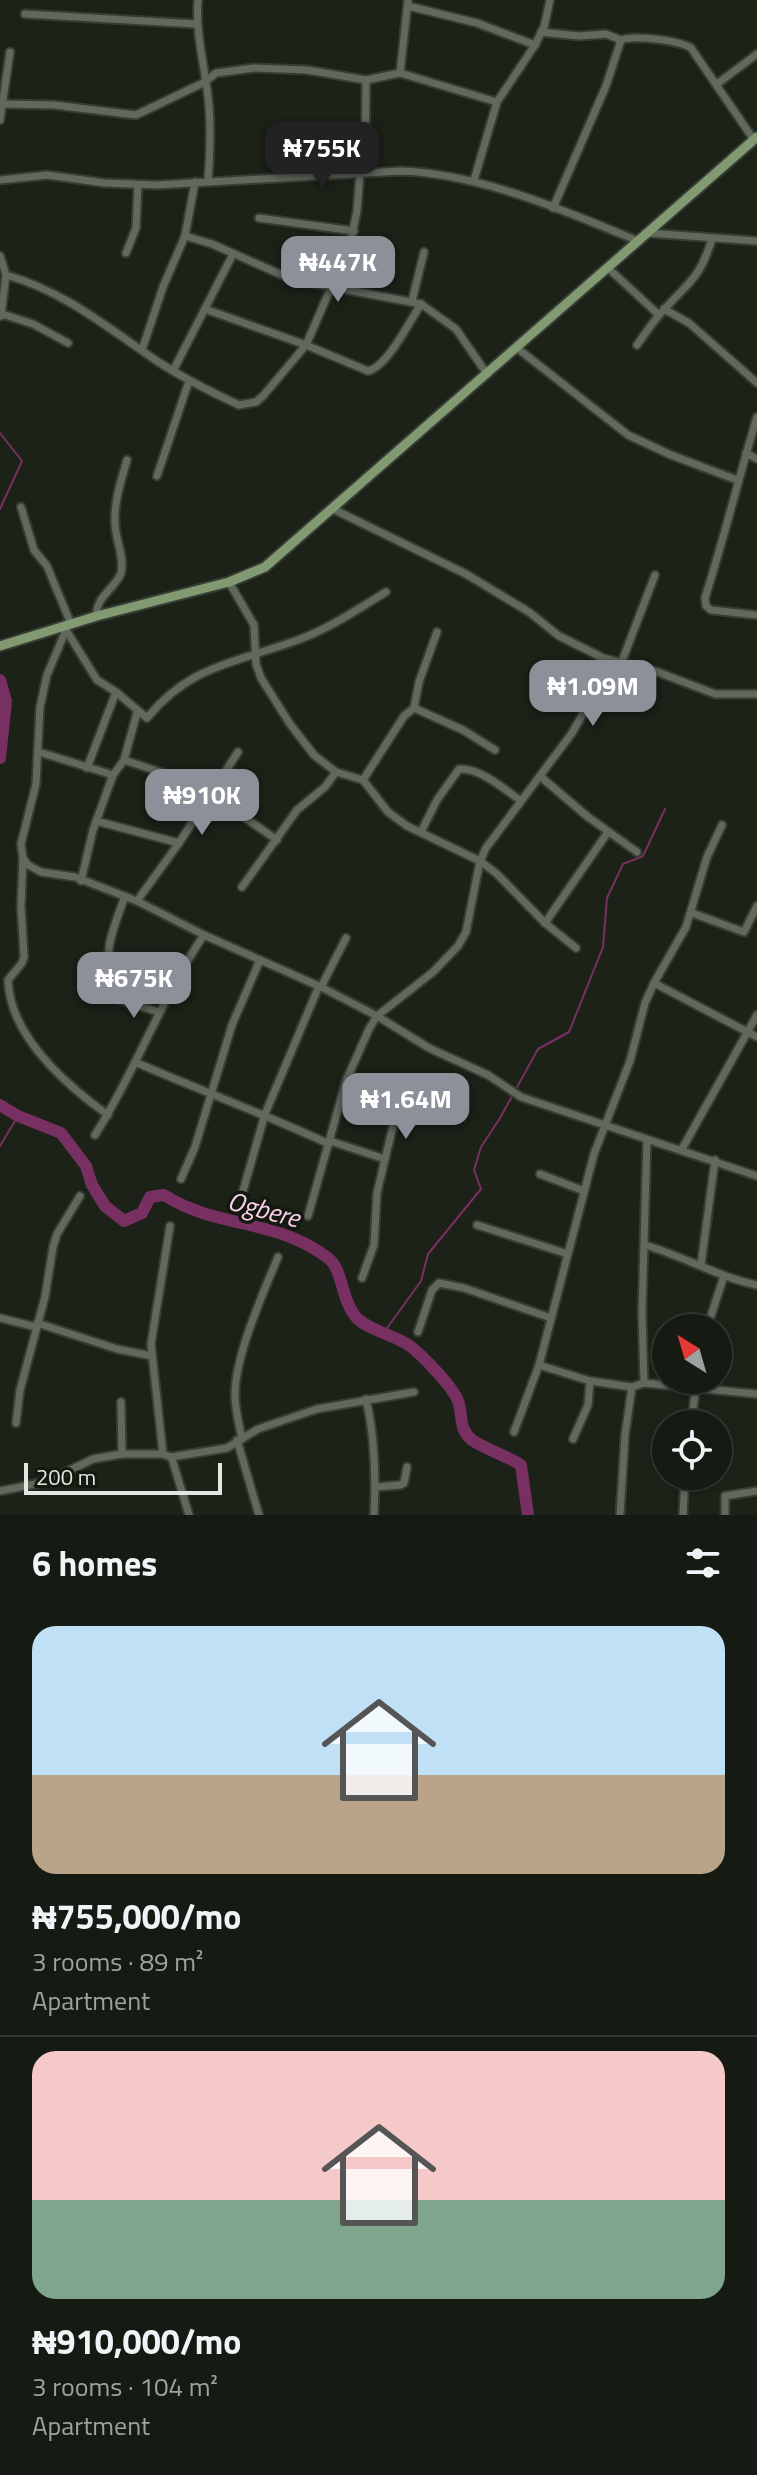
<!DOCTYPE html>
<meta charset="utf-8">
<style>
:root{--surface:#151a12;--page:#1e231b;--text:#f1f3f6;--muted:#9da19f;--line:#343832;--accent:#8c9099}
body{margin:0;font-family:"Titillium Web",sans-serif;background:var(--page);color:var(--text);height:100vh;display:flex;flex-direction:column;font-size:30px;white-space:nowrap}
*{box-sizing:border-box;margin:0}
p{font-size:26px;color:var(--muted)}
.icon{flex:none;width:44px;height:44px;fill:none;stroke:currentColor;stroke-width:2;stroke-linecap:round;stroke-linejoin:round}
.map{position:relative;height:1515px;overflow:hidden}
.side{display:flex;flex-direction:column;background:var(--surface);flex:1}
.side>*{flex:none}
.needle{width:52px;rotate:323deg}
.controls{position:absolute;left:652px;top:1314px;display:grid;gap:16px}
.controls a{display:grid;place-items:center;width:80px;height:80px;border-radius:50%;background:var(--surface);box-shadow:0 2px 6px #0004,0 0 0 2px var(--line);font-size:40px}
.scale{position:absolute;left:24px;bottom:20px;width:198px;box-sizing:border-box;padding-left:8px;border:4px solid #e2e7e0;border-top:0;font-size:22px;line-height:28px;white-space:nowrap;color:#e2e7e0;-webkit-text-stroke:6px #13190f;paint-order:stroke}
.price{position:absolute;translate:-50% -68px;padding:0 18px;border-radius:16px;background:var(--accent);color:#fff;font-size:26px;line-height:52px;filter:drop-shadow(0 2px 4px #0008)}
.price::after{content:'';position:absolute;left:50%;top:48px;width:24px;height:18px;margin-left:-12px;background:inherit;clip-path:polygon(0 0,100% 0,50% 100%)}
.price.selected{background:#222;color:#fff}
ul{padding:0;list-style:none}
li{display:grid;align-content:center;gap:16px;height:424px;padding:0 32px}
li+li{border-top:2px solid var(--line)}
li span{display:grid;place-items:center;height:248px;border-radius:24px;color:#555}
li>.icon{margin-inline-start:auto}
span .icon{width:144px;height:144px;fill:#fffc;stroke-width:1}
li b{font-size:34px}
h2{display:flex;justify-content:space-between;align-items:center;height:96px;padding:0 32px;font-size:34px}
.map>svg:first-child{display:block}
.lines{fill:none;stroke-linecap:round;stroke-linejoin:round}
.stream{stroke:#782f61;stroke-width:2}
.river{stroke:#782f61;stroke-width:12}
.minor-casing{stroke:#373c34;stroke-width:11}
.major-casing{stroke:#373c34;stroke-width:13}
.minor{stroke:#61685c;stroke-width:7}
.major{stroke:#829a72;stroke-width:9}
.labels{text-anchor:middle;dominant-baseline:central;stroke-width:7;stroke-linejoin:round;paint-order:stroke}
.water-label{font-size:26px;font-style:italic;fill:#fcd0eb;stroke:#13190f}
</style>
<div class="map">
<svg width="757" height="1515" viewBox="0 0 757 1515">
<rect width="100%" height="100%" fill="#1c2218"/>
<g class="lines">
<g class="stream">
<path d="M0,433l22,28 -22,48"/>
<path d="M0,1146l18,-30"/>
<path d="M385,1331l36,-50 7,-27 53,-65 -7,-19 7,-23 19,-29 38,-69 31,-17 34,-85 4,-49 16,-34 20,-8 22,-47"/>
</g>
<g class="river">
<path d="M0,680l6,21 -6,57"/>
<path d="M0,1105l18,11 43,17 25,33 6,19 13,21 19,15 18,-8 8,-16 14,-2c53,34 112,23 164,63 15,11 13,42 28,59 11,13 39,18 54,29 12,9 43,41 48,55 5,13 0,28 14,39 13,9 35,16 49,25l7,50"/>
</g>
<defs>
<g id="minor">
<path d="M198,0c-3,36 8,70 11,106 2,25 1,49 -1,75"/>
<path d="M408,6l69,17 58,22"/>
<path d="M25,14l171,10"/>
<path d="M541,32l38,4 27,-2 15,6"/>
<path d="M400,73l8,-73"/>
<path d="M717,84l40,-30"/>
<path d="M3,104l51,1 82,10 69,-33 11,-9 38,-5 53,2 59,10 34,-7 97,29"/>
<path d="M0,120l10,-68"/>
<path d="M365,173l1,-93"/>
<path d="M0,180l47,-5 58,8 52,2 243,-14c78,2 166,40 238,70"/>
<path d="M474,180l23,-78 38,-57 9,-18 6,-27"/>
<path d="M553,208l53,-122 15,-46c14,-5 57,0 70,8l63,92"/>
<path d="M259,218l95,13"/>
<path d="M648,233l109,8"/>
<path d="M185,236l27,8 79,35 130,25 35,25 31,45"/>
<path d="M126,253l10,-25 2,-43"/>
<path d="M0,256l6,19 -5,41"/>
<path d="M608,268l51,47"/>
<path d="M6,275c58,16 102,53 151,86 26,17 54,31 82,44l17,-3 7,-6 43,-51 44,-101 7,-33 3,-38"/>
<path d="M412,301l12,-49"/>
<path d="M205,309l101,36 62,26c19,-4 42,-50 53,-67"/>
<path d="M664,309l25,14 68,60"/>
<path d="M2,314l31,10 35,19"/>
<path d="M637,345c8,-11 15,-22 24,-32 27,-31 38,-32 51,-74"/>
<path d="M517,348l111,87 43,20 66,25"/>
<path d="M142,350l21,-63 22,-51 10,-54"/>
<path d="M173,371l60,-117"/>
<path d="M757,417c-18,60 -33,121 -52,181l1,8 5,4 46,5"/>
<path d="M746,453l11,6"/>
<path d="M157,476l32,-95"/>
<path d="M21,507l13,43 13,16 24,58"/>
<path d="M333,509l133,65 63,38 30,24 44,22 52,13 60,23h42"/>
<path d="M229,582l25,43 2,39 5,14 29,46 24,31 22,17 27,8 25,32 19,14 73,35 17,13 48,49 31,25"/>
<path d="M97,616c-3,-18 19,-28 24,-43 4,-15 -6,-35 -6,-50 -1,-22 6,-42 12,-63"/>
<path d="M65,627l1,3 -19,45 -7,32 -4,77 -15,60 2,14 5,7 13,7 34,5 62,24 67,34 117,52 56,29 52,32 59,27 33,22 236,79"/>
<path d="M66,630l31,50 19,12 31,26c43,-52 86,-55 145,-76 34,-11 64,-32 94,-50"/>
<path d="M622,661l33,-86"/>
<path d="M414,708l49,22 32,20"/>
<path d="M39,752l74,23"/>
<path d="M124,760l90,30 27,25 36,25"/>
<path d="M87,768l29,-76"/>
<path d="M541,777l47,40 49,35"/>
<path d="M363,780l41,-64 10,-8 5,-26 18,-50"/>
<path d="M96,821l83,22"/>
<path d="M421,832l16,-32 22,-31c22,-1 45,20 62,32"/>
<path d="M23,858l-2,48 3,51 -2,6 -14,17c2,56 58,105 100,135"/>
<path d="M81,881l12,-51 20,-55 11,-15 13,-47"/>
<path d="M242,887l55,-77 28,-23 11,-15"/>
<path d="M125,896c-4,13 -21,51 -15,63 2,5 11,6 16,8"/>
<path d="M137,901l42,-58 59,-91"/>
<path d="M692,913l52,19 13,-26"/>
<path d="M545,923l63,-91"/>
<path d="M654,983l103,54"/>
<path d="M321,987l25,-49"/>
<path d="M117,999l42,13"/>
<path d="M135,1062c64,28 130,52 194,82"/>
<path d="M95,1135c41,-64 66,-137 109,-200"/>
<path d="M330,1141l55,18 -8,34 -3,52 -12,33"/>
<path d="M682,1149l75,-134"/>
<path d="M385,1159l11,-45"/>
<path d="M540,1174l44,17"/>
<path d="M181,1179l14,-32 37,-122 28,-65"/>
<path d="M243,1191l22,-77 54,-128"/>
<path d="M308,1216l38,-135 23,-52 8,-13 56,-44 25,-26 8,-14 14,-71 6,-13 86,-115 28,-49 11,-24"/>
<path d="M477,1225l91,29"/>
<path d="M645,1245c38,11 73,32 112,40"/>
<path d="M701,1265l14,-105"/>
<path d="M0,1318l36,9"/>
<path d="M37,1323l80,26 35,7"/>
<path d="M707,1328l17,-52"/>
<path d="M418,1332l14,-42 7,-7 25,5 87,30"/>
<path d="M539,1365l51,16 42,6"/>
<path d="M644,1383l-2,-71 5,-172"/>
<path d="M366,1399c9,38 10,77 8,116"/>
<path d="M121,1402l1,52"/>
<path d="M16,1423l4,-33 25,-93 8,-50 4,-13 23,-38"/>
<path d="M691,1424l6,-44"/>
<path d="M514,1432l25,-67 55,-211 36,-93 15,-58 9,-20 32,-56 21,-70 15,-32"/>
<path d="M242,1439c-3,-15 -7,-29 -7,-44 0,-40 28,-101 43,-138"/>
<path d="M573,1439l15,-34 2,-24"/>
<path d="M237,1440l22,75"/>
<path d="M163,1454l-12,-110 19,-118"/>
<path d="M171,1457l56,-9 31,-19 59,-20 97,-17"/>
<path d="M376,1487l24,-2 4,-2 3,-16"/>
<path d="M0,1491l45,-9 48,-23 29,-5h41l8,3 2,5 16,53"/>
<path d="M620,1515l5,-80 7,-48 12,-4 113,11"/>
<path d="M683,1515l2,-39"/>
<path d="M725,1515v-19l32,-5"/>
</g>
<path id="major" d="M0,646l97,-30 132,-34 36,-15 492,-430"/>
</defs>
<use href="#minor" class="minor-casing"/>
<use href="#major" class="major-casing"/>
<use href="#minor" class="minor"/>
<use href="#major" class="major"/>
</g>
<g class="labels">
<g class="water-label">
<text transform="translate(264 1209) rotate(15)">Ogbere</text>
</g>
</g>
</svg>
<div class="controls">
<a><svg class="needle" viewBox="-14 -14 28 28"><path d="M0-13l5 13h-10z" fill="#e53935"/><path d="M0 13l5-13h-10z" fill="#9da19f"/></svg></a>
<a><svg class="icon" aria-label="locate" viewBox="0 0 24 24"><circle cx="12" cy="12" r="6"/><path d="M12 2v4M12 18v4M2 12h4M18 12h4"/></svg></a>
</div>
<div class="scale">200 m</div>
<b class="price selected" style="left:322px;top:190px">₦755K</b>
<b class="price" style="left:338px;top:304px">₦447K</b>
<b class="price" style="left:593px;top:728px">₦1.09M</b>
<b class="price" style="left:202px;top:837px">₦910K</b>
<b class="price" style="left:134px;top:1020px">₦675K</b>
<b class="price" style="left:406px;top:1141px">₦1.64M</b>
</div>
<section class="side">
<h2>6 homes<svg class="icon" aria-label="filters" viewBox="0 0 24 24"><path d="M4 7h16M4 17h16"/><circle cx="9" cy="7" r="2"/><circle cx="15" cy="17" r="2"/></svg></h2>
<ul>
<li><span style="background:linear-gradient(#bfe0f5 60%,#b9a48a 0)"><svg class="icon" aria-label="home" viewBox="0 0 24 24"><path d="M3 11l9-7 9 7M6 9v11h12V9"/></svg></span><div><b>₦755,000/mo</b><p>3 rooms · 89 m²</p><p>Apartment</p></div></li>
<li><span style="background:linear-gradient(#f6c9c9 60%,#7fa58c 0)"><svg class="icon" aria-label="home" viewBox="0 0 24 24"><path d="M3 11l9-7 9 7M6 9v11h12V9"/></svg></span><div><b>₦910,000/mo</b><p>3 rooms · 104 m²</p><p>Apartment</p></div></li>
</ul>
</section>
